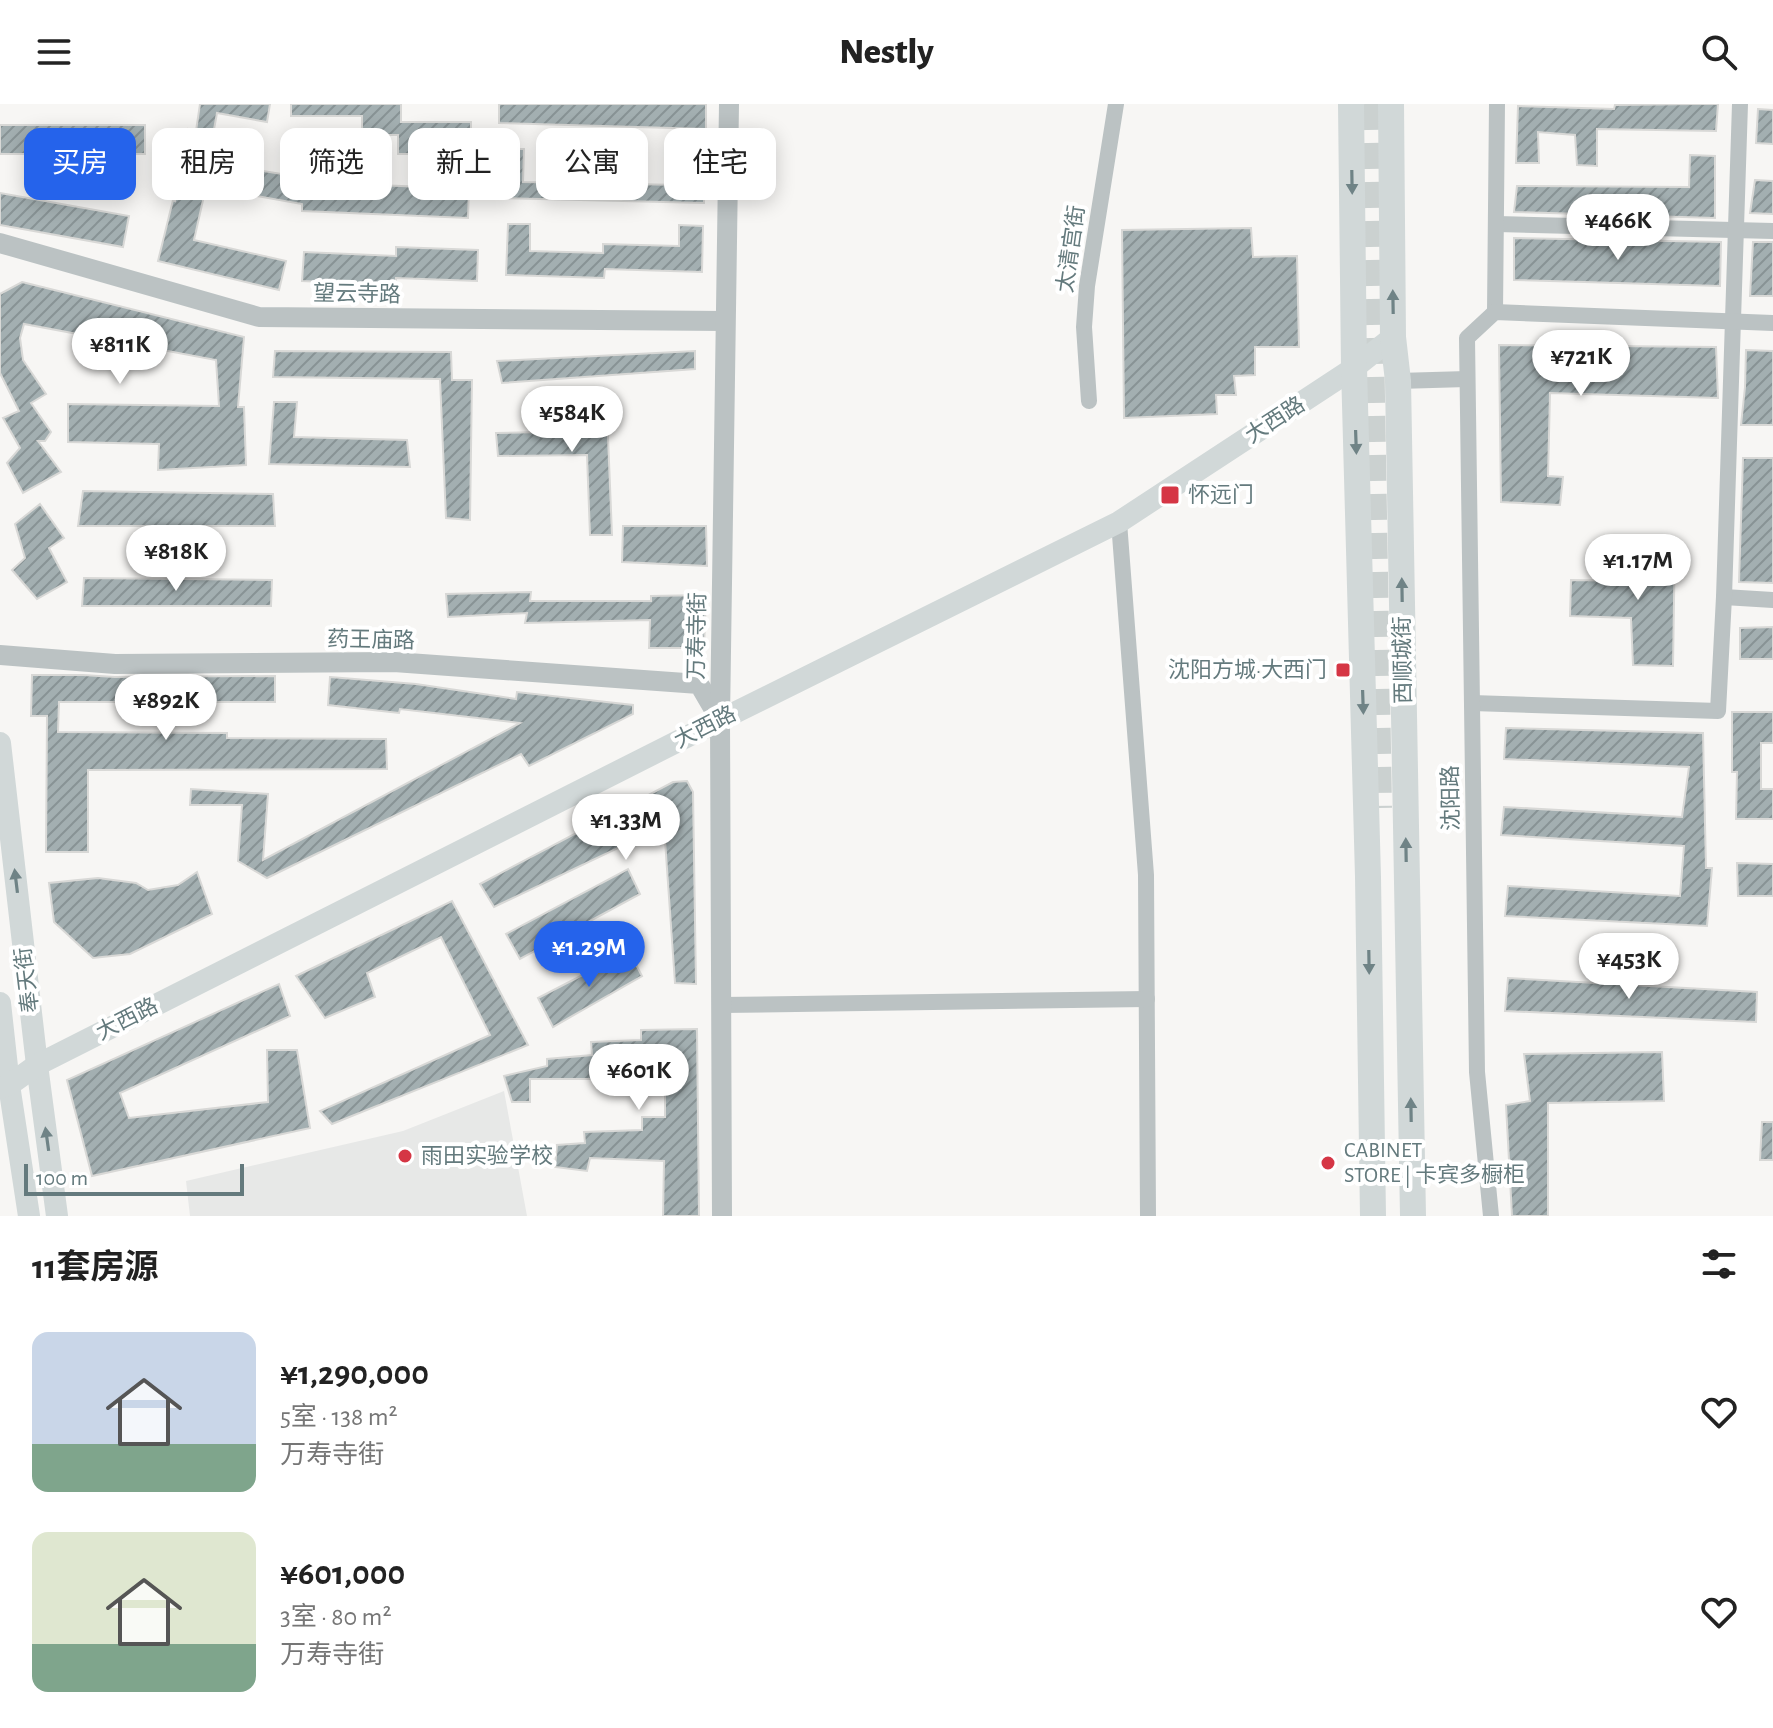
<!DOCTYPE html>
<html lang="zh">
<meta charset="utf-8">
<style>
:root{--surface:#fff;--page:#f2f2f2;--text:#222;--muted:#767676;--accent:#2563eb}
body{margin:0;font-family:"Alegreya Sans","Noto Sans SC",sans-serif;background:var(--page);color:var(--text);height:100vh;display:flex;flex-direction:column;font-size:30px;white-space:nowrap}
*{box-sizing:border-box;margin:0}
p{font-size:26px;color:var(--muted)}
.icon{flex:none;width:44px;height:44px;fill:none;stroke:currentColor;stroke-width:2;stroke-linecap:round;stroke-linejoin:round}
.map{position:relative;height:1112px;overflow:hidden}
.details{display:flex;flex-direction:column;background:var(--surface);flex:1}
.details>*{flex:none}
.hud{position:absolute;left:24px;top:24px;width:800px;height:72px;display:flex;gap:16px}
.scale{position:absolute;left:24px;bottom:20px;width:220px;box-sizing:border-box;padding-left:8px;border:4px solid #647a7d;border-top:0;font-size:22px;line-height:28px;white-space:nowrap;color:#647a7d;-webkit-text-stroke:6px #fff;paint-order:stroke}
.price{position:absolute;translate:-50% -68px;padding:0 18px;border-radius:28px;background:#fff;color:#222;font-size:26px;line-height:52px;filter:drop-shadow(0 2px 4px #0008)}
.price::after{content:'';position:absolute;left:50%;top:48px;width:24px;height:18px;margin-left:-12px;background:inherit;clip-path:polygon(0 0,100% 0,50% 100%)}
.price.active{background:var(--accent);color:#fff}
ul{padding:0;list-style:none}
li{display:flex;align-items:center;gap:24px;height:200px;padding:0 32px}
li span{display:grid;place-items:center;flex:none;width:224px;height:160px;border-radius:16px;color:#555}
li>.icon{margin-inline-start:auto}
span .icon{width:96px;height:96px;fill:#fffc;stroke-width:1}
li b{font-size:34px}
h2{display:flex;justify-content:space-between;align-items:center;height:96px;padding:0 32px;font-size:34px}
.tag{padding:0 28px;border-radius:16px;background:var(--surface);box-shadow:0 4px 20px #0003;font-size:28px;line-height:72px}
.tag.active{background:var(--accent);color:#fff}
header{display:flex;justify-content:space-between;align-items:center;height:104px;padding:0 32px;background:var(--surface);font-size:36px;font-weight:800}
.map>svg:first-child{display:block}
.built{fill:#e7e8e7}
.building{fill:url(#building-hatch);stroke:#d8d8d6;stroke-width:2}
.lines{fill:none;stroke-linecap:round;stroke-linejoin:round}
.trunk-tunnel{stroke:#cbd1d0;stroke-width:26;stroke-dasharray:26 13;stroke-linecap:butt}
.minor{stroke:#bbc2c3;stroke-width:16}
.tertiary{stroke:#bbc2c3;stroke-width:20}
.secondary{stroke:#d1d8d8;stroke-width:22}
.primary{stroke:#d1d8d8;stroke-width:26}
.oneway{fill:#6f8386}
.poi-dot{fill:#d53645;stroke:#fff;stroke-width:3}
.labels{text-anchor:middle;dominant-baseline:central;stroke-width:8;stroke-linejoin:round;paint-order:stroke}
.street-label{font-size:22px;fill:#647a7d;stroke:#fff}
.poi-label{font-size:22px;fill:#647a7d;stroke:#fff;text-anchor:start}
</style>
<header><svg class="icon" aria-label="menu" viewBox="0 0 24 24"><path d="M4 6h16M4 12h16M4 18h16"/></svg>Nestly<svg class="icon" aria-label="search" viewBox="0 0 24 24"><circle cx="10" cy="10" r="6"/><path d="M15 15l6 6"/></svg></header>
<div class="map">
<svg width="1773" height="1112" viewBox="0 0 1773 1112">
<defs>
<pattern id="building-hatch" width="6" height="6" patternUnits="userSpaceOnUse" patternTransform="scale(2)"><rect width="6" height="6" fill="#a3afb1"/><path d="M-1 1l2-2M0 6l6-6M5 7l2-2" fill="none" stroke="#889395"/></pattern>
</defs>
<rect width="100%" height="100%" fill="#f7f6f4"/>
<path class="built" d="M504,987l23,125h-337l-4,-35 217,-50z"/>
<g class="building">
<path d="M200,0h70l-3,18 -50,-9 -9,49 80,13 -1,6 182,8 -1,29 -166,-7v-7l-96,-17 -12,53 92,21 -7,29 -121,-29 15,-61 2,1 13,-72 8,2z"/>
<path d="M291,0h110v18h70v32h-73v-19h-36v-19h-71z"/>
<path d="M499,0h207v25l-207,-6z"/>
<path d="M1695,0h23l-2,27 -119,-2v37l-20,-1 -2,-30 -37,-3 1,31h-23l2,-57 96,3 1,-4z"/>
<path d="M1758,5l15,1v34l-17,-1z"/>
<rect x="0" y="21" width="145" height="29"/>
<path d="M502,45h22l-1,33 158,3v-31l24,1 -1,48 -203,-5z"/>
<path d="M1690,51l25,1v62l-201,-6 3,-26 172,1z"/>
<path d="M1755,76l18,1v33l-23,-1z"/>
<path d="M0,89l129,23 -6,31 -123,-22z"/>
<path d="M508,120h22v27l73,2v-9l76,2v-21l24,1 -1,46 -97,-3 -1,9 -98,-3z"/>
<path d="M1251,124l2,29 44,-1 2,91h-44v28l-21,1 2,19h-20l1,19 -93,4 -2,-188z"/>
<path d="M1514,134l207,4 -1,44 -206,-6z"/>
<path d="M1753,138h20v54h-23z"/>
<path d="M396,143l82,3 -1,31 -81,-3v7l-94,-4 2,-29 92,4z"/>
<path d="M22,178l222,55 -6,70h6l2,58 -88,5 1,-26 -91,-2v-38l151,2 -3,-46 -192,-36 -4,14 3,22 23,34 -15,9 20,29 -6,9h-7l23,31 -38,21 -16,-30 13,-15 -17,-30 16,-7 -19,-38v-79z"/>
<path d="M1499,241l217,2 2,51 -168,-5 -2,83 15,1 -3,28 -59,-3z"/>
<path d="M1746,246l27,1v74h-32l4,-38z"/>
<path d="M275,247l176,1 1,28h20l-2,140 -24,-2 -6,-139 -167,-2z"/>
<path d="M695,247v18l-193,14 -5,-22z"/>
<path d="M274,298h23l-3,35 113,3 3,27 -141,-3z"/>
<path d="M566,303v6l41,-1 5,123h-22l-3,-80 -89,1 -2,-23 46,-1 -1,-24z"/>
<path d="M1743,354h30v125l-34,-1z"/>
<path d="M83,387l190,3 2,32h-197z"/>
<path d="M40,400l24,34 -15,10 18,34 -30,17 -25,-29 13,-12 -10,-34z"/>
<path d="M623,422h83l1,40 -85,-4z"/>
<path d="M1675,433l-2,129 -40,-1 -2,-47 -61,-2 1,-36 63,1 4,-42z"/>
<path d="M84,474l188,2 -1,26h-189z"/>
<path d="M531,488l-1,9h121v-5l55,-1 -2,53h-55l1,-28 -125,3 2,-10 -79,4 -2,-23z"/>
<path d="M1773,523v32h-33v-31z"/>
<path d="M32,571h51l32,2 160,-1v26h-216l-1,30 169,1v5l159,1 1,30 -299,1v82h-42l1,-136h-16z"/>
<path d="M330,573l86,7 100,15 1,-7 116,13v9l-104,52 -8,-12 -254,124 -29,-17 4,-56h-52l1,-16 77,5 -5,66 257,-137 -120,-14 -1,4 -71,-8z"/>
<path d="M1732,608h41v31h-12v46h12v30h-37l1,-47h-5z"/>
<path d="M1506,624l197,5 3,135h6l-5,58 -202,-10 3,-30 172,10 4,-50 -183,-11 3,-28 178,10 7,-50 -185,-8z"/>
<path d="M687,677l6,11 3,192 -21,-1 -11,-157 -170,81 -14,-23 193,-102z"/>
<path d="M1737,759l36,1v32h-35z"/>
<path d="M628,765l12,25 -120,65 -14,-25z"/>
<path d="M197,768l15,42 -82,40 -37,4 -39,-36 -5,-39 49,-5 38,5 12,7 30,-5z"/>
<path d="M452,797l76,144 -196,79 -12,-13 170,-76 -49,-98 -74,36 8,24 -50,21 -29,-42z"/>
<path d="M629,847l13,25 -89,51 -15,-29z"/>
<path d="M1508,874l249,14 -1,30 -251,-11z"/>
<path d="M279,880l11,32 -170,77 9,25 139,-16 -1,-52h30l13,78 -218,48 -25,-96z"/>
<path d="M697,925l2,187h-36l1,-55 -74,-3 -3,13 -32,-4 2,-22 28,-2 -1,-11 58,-2v-13h23v-64l-22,1v17l-51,-4 -1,12h-61v23h-18l-8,-26 43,-10v-7l45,-4 -1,-13 50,-2v-10z"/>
<path d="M1662,948l2,49 -116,2v113h-36l-6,-111 24,-4 -6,-47z"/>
<path d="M1762,1018h11v38h-13z"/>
</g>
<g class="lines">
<path class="trunk-tunnel" d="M1367,0l12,704"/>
<g class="minor">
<path d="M1497,120l276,7"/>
<path d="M1495,208l2,-208"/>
<path d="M1398,277l69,-2"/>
<path d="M1089,297l-5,-74 3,-41 29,-182"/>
<path d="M1119,418l27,353 2,341"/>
<path d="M1724,493l49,3"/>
<path d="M1472,599l246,8 6,-114 16,-493"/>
<path d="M721,901l426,-6"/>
<path d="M1491,1112l-14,-144 -10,-734 28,-26 278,11"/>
</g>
<g class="tertiary">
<path d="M0,139l259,74 465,4"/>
<path d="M0,551l115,9 279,-2 305,22 21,36"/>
<path d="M722,1112l-2,-496 9,-616"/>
</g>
<g class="secondary">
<path d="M0,639l37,322 20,151"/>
<path d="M0,899l9,82 20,131"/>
<path d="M0,984l9,-3 28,-20 683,-345 399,-198 235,-154 39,-31"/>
</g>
<g class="primary">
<path d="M1351,0l3,264 14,509 5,339"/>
<path d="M1391,0l2,233 5,44 15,835"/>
</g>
</g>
<defs><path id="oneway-solid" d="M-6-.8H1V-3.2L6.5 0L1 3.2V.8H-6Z" transform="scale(2)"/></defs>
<g class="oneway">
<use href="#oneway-solid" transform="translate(1352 78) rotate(89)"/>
<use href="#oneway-solid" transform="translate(1393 198) rotate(-91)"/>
<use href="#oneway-solid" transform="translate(1356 338) rotate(88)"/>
<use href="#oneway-solid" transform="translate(1402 486) rotate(-91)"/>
<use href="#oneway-solid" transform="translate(1363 598) rotate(88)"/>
<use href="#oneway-solid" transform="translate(1406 746) rotate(-91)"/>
<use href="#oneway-solid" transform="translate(16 777) rotate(-97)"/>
<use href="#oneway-solid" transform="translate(1369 858) rotate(89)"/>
<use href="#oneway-solid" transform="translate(1411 1006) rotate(-91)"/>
<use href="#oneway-solid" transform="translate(47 1035) rotate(-98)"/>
</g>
<g class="poi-dot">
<rect x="1160" y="381" width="20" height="20" rx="4"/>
<rect x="1335" y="558" width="16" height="16" rx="4"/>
<circle cx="405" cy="1052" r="8"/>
<circle cx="1328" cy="1059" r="8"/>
</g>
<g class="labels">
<g class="street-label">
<text transform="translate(1071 145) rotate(-82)">太清宫街</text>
<text transform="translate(357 190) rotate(1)">望云寺路</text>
<text transform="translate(1275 316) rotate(-33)">大西路</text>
<text transform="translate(697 532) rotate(-89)">万寿寺街</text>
<text transform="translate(371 536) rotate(1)">药王庙路</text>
<text transform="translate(1403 556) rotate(-91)">西顺城街</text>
<text transform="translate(705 623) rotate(-27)">大西路</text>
<text transform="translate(1451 694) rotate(-91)">沈阳路</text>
<text transform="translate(27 876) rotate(-97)">奉天街</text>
<text transform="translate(127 915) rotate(-27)">大西路</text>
</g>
<g class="poi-label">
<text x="1188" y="391">怀远门</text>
<text x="1327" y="566" text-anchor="end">沈阳方城·大西门</text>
<text x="1344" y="1046">CABINET<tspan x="1344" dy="25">STORE | 卡宾多橱柜</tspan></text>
<text x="421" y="1052">雨田实验学校</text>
</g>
</g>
</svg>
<div class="scale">100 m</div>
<b class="price" style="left:1618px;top:158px">¥466K</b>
<b class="price" style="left:120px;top:282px">¥811K</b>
<b class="price" style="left:1581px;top:294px">¥721K</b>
<b class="price" style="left:572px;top:350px">¥584K</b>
<b class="price" style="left:176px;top:489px">¥818K</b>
<b class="price" style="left:1638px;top:498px">¥1.17M</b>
<b class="price" style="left:166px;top:638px">¥892K</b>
<b class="price" style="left:626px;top:758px">¥1.33M</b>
<b class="price active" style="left:589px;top:885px">¥1.29M</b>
<b class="price" style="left:1629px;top:897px">¥453K</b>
<b class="price" style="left:639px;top:1008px">¥601K</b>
<div class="hud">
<a class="tag active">买房</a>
<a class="tag">租房</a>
<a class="tag">筛选</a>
<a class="tag">新上</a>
<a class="tag">公寓</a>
<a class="tag">住宅</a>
</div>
</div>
<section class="details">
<h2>11套房源<svg class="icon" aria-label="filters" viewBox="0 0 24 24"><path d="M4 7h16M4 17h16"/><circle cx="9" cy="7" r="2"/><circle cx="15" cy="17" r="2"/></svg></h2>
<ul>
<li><span style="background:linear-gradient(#c9d6e8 70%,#7fa58c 0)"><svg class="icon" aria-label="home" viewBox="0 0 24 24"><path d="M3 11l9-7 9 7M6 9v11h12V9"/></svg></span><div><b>¥1,290,000</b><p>5室 · 138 m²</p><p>万寿寺街</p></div><svg class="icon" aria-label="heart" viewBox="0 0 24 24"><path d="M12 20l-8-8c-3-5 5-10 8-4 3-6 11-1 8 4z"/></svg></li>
<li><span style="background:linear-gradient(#dfe7d0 70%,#7fa58c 0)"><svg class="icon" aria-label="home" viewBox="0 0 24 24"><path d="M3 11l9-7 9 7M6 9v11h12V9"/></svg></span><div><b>¥601,000</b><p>3室 · 80 m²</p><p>万寿寺街</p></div><svg class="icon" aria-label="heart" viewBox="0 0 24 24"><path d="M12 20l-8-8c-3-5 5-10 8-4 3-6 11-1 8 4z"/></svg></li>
</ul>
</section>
